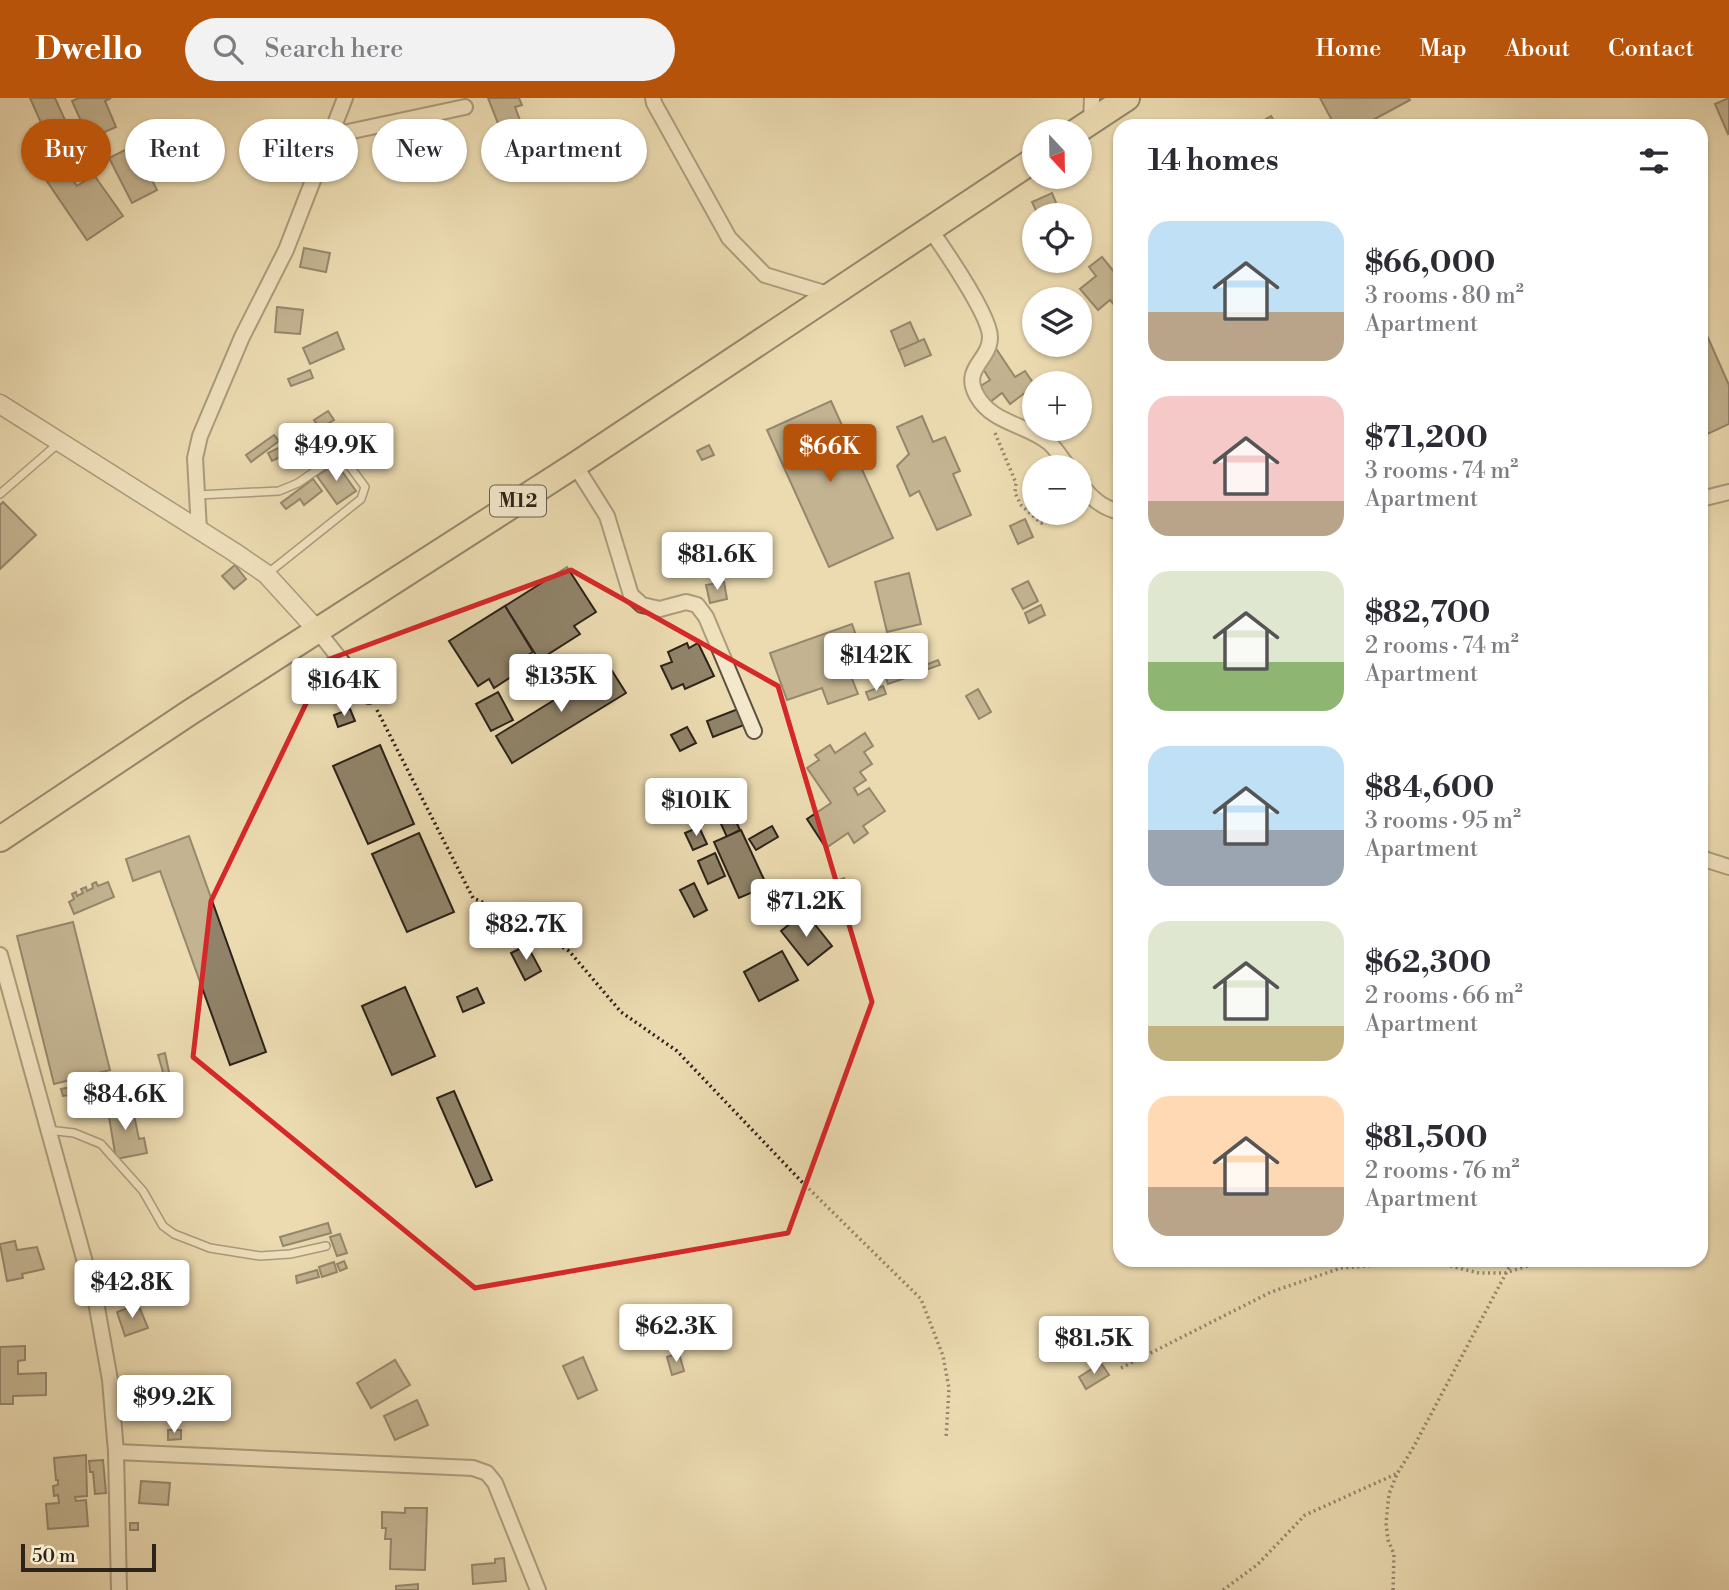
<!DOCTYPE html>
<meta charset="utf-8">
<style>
:root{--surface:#fff;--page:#f2f2f3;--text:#2b2b33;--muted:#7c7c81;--accent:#b45309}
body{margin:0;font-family:"Libre Bodoni",serif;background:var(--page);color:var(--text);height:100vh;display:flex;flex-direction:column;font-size:26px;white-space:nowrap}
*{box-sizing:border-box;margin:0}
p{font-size:23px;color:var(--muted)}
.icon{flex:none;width:38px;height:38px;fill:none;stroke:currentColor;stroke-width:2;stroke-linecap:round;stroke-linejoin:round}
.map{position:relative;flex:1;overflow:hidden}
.side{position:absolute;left:1113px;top:21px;width:595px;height:1148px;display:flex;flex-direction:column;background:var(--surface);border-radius:21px;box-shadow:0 2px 5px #0004}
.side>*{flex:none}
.banner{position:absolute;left:21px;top:21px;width:665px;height:63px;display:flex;gap:14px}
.needle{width:46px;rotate:158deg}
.buttons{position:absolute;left:1022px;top:21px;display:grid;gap:14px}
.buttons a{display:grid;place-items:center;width:70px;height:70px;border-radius:50%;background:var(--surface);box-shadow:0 2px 5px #0004;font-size:35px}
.scale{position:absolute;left:21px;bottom:18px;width:135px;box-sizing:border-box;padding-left:7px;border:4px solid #2c231a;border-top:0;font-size:19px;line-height:24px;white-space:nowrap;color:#2c231a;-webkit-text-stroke:5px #f3e8cc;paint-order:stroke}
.price{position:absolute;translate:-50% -60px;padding:0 16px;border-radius:7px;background:#fff;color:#222;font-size:23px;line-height:46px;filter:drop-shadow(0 2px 4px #0008)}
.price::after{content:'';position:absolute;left:50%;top:42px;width:21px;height:16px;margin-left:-10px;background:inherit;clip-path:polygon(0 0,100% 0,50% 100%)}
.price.active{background:var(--accent);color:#fff}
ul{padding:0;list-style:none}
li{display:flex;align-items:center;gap:21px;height:175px;padding:0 35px}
li span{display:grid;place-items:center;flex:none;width:196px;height:140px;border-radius:21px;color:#555}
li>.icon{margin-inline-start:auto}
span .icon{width:84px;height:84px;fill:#fffc;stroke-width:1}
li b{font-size:30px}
h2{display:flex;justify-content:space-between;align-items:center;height:84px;padding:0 35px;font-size:30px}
.chip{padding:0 24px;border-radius:32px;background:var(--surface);box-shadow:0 2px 5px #0004;font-size:24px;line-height:63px}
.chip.active{background:var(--accent);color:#fff}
header{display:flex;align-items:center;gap:42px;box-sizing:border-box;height:98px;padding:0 35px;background:var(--accent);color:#fff}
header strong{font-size:33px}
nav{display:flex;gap:38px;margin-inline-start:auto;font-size:24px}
.search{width:490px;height:63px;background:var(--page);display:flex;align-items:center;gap:18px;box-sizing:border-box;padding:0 24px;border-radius:38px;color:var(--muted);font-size:26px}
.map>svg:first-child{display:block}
.building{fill:#908369;stroke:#2c231a;stroke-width:2}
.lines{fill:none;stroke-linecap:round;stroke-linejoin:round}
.service-casing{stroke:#5c5140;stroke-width:10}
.minor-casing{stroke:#5c5140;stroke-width:18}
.tertiary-casing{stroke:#5c5140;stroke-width:21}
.trunk-casing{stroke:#2c231a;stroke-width:28}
.path{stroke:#2c231a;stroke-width:3.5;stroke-dasharray:2 3.5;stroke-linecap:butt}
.service{stroke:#f3e8cc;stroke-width:7}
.minor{stroke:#f3e8cc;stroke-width:14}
.tertiary{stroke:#f3e8cc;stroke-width:18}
.trunk{stroke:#ecdbb1;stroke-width:24}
.marked{fill:none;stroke:#d62828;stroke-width:5;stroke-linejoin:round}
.labels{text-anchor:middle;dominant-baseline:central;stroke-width:7;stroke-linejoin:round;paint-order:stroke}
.shield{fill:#f3e8cc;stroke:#685e4f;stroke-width:2}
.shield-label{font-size:19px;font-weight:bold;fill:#2c231a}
</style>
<header>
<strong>Dwello</strong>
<div class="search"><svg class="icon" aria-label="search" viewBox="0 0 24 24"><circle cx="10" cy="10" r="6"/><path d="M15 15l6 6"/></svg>Search here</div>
<nav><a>Home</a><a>Map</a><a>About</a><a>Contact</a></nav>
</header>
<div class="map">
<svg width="1729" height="1492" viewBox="0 0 1729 1492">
<rect width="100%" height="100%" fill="#ecdbb1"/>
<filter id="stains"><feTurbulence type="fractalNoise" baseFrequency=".00286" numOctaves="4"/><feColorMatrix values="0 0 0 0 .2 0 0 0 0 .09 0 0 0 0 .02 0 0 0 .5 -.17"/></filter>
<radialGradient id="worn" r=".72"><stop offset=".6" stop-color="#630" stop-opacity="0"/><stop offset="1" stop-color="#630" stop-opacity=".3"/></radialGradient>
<g class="building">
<path d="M30,0h25l20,44 -21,10z"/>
<path d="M79,0h32l-6,3 11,26 -27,12 -17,-38z"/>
<path d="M488,0h31l3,7 -7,2 6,16 -20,8z"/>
<path d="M1320,0h89l1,2 -39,21 3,5h-39z"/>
<path d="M1729,0v35l-1,1 -13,-30z"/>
<path d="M1271,18l6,10h-23z"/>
<path d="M133,48l7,12 8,-4 8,15 -6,7 7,14 -25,13 -23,-45z"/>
<path d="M62,66l15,22 17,-11 29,41 -36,24 -43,-63z"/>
<path d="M1052,95l7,17 -12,5h-9l-6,-13z"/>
<path d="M304,150l26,5 -4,19 -26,-5z"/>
<path d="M1102,159l13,16 5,-5v36l-4,3 -6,-7 -12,10 -18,-21 16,-13 -7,-9z"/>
<path d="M277,209l26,3 -3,24 -25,-2z"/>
<path d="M910,224l9,20 -20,9 -8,-20z"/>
<path d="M1701,224l28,63v39l-28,13z"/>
<path d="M337,234l7,17 -34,15 -7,-16z"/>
<path d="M924,241l7,16 -26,11 -6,-16z"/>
<path d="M993,246l22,33 10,-6 9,13v2l-24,18 -8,-11 -12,9 -11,-15 11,-7 -15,-24z"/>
<path d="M310,272l3,8 -22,8 -3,-7z"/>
<path d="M831,303l62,137 -64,29 -62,-137z"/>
<path d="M328,313l6,9 -14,9 -6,-9z"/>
<path d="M922,318l11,26 12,-5 15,34 -7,3 18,41 -34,15 -18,-39 -9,5 -13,-30 12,-12 -12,-27z"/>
<path d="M274,337l5,6 -28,21 -5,-7z"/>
<path d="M301,339l4,8 -33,16 -4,-8z"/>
<path d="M709,347l5,10 -12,5 -5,-9z"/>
<path d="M336,365l20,28 -19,13 -20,-28z"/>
<path d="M313,381l9,12 -18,14 -4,-6 -14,10 -5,-6z"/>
<path d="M3,404l33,33 -36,34v-64z"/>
<path d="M1025,421l8,18 -15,7 -8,-18z"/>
<path d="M235,467l11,14 -12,10 -12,-13z"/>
<path d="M567,469l29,45 -22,14 6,8 -41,26 -34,-54z"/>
<path d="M909,475l12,51 -34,8 -12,-50z"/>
<path d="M1028,483l10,20 -15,8 -11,-20z"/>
<path d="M724,484l3,17 -17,4 -4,-18z"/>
<path d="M1041,507l4,10 -16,8 -4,-10z"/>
<path d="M505,508l28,46 -13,8 5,8 -31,20 -5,-9 -11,7 -29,-45z"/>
<path d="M852,526l16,46 -17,6 7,18 -30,10 -6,-16 -35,12 -17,-47z"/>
<path d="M687,545l2,5 9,-5 16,33 -29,13 -2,-5 -11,5 -11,-23 11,-4 -4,-10z"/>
<path d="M938,562l2,5 -15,5 -2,-4z"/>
<path d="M916,566l4,9 -32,11 -3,-9z"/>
<path d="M609,568l17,27 -114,70 -16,-27z"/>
<path d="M883,588l3,8 -17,6 -3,-8z"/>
<path d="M978,591l13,23 -12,7 -13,-23z"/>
<path d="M498,594l15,28 -22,11 -15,-27z"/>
<path d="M350,611l5,12 -17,6 -4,-12z"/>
<path d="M738,611l6,16 -31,12 -6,-16z"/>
<path d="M687,629l9,16 -16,8 -9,-16z"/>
<path d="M865,635l8,13 -9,6 8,12 -12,8 6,8 -12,8 4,7 11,-7 16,23 -22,15 5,7 -14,10 -6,-10 -22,15 -19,-29 24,-16 -24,-35 12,-8 -4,-5 15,-10 5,8z"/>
<path d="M380,647l34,79 -46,20 -35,-78z"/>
<path d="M715,682l13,26 -12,6 -13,-26z"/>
<path d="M730,711l10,21 -13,7 -10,-22z"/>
<path d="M772,728l6,11 -22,13 -7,-11z"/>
<path d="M699,729l8,17 -14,6 -8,-17z"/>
<path d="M741,732l26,56 -28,12 -25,-56z"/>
<path d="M419,735l35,79 -47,20 -35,-78z"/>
<path d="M189,738l77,216 -36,13 -70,-194 -27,10 -7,-22z"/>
<path d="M715,755l10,23 -17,8 -10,-23z"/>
<path d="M844,780l5,15 -13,4 -5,-14z"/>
<path d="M96,784l2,4 10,-4 6,15 -40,17 -5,-12 5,-3 -2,-5 4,-2 1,4 6,-3 -2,-4 5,-2 1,4 6,-3 -1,-4z"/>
<path d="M694,785l13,27 -13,7 -14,-27z"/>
<path d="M805,814l27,34 -24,19 -27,-34z"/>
<path d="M73,824l37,148 -56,14 -37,-148z"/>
<path d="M527,847l14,26 -16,9 -14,-27z"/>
<path d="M782,853l16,29 -39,21 -15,-29z"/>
<path d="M405,889l30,69 -43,19 -30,-69z"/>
<path d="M477,890l7,15 -21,9 -6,-15z"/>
<path d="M165,955l5,24 -5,2 -7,-24z"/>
<path d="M161,980l1,6 -32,4v-7z"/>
<path d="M77,988l1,8 -15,2 -2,-7z"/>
<path d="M454,993l38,89 -16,7 -39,-89z"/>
<path d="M124,1004l2,9 7,-1 6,29 5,-1 3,15 -31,6 -9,-54z"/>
<path d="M328,1125l3,10 -48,13 -3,-9z"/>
<path d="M340,1136l7,19 -10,3 -7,-19z"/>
<path d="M15,1143l2,9 20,-3 7,22 -22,5 1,4 -16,3 -7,-37z"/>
<path d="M344,1163l3,7 -7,3 -3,-7z"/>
<path d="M334,1164l3,10 -15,5 -3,-10z"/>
<path d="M317,1172l2,7 -22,6 -1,-7z"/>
<path d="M138,1206l10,24 -23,8 -8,-24z"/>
<path d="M25,1248v14l-7,1v13l28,-1v22l-33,1v8h-13v-57z"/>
<path d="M679,1255l5,18 -12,4 -5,-18z"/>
<path d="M583,1259l14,33 -19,9 -15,-33z"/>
<path d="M395,1262l15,25 -39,23 -14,-25z"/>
<path d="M1101,1265l8,12 -23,14 -7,-12z"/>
<path d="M417,1302l11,25 -33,15 -11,-24z"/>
<path d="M168,1332h13v9l-13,1z"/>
<path d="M86,1357l1,41 -12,1 1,4 10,-1 2,26 -40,3 -2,-25 13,-1 -1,-8 -4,1 -1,-10 5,-1v-5h-2l-2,-22z"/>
<path d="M103,1362l3,33 -11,1 -2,-22h-3l-1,-11z"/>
<path d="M141,1383l29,2 -2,22 -29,-2z"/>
<path d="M405,1410h22l-2,62 -35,-1 1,-30h-6l1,-11h-4v-16l23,1z"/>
<rect x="130" y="1425" width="8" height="7"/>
<path d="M504,1460l2,23 -33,3 -1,-19 23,-2v-4z"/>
<path d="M418,1486v6h-22v-4z"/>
</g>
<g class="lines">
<defs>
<g id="service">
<path d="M0,396l60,-52"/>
<path d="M197,397l82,-4 19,-8 39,-27 6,1 22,30 -4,12 -94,75"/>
<path d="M48,1032l26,3 27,11 42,47 20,35 11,8 36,14 50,8 30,-2 36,-8"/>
</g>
<g id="minor">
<path d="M653,0l1,5 75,135 36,37 66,20"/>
<path d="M1091,24l1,-24"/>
<path d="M329,38l136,-29"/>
<path d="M930,131c14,20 60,87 60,108 0,24 -29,31 -13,59 15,27 48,28 71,46 8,6 14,17 20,25"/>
<path d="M575,367l32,51 24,79 11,10 18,4 26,-7 11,3 9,12 48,114"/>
<path d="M1080,385c11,15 22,25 40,29"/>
<path d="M1701,401l28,-7"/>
<path d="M199,432l-4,-72 5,-22 42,-99 44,-87 59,-152"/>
<path d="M317,532l52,66"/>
<path d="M1701,760l28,9"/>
<path d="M0,857l96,347 14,78 6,72 3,138"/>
<path d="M116,1354l357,16 14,5 8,10 43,107"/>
</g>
<path id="tertiary" d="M0,306l234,148 32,22 51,56"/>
<g id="trunk">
<path d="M1077,33l50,-33"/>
<path d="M0,741l189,-126 386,-248 459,-305"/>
</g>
</defs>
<use href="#service" class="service-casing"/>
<use href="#minor" class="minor-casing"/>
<use href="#tertiary" class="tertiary-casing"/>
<use href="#trunk" class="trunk-casing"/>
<g class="path">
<path d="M995,335l21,50 -1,10 6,12 20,18 11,-3 14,-7"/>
<path d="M377,612l96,188 30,13 66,40 52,61 56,39 125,131 119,117 22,57 6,32 -3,51"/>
<path d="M1121,1270l150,-76 70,-24 77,-6 28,3 33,8h26l42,-13"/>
<path d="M1223,1492l34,-25 48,-50 91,-41"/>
<path d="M1393,1492l1,-36 -6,-14 -2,-17 3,-29 8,-20 16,-26 100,-188"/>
</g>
<use href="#service" class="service"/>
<use href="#minor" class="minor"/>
<use href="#tertiary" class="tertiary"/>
<use href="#trunk" class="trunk"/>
</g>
<path d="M0 0H1729V1492H0ZM571,472l207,116 94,316 -84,231 -313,55 -282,-231 18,-156 116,-241z" fill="#ecdbb1" fill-opacity=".55" fill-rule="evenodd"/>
<path class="marked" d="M571,472l207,116 94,316 -84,231 -313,55 -282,-231 18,-156 116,-241z"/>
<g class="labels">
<rect class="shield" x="490" y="387.5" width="56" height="31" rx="5"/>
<g class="shield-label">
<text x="518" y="403">M12</text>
</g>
</g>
<rect width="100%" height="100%" filter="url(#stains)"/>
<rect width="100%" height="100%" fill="url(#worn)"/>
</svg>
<div class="buttons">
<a><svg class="needle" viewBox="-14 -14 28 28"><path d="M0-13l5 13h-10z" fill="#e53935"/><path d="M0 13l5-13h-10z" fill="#7c7c81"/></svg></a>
<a><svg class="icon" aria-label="locate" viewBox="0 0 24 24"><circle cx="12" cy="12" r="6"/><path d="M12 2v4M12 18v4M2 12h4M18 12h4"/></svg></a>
<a><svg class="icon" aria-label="layers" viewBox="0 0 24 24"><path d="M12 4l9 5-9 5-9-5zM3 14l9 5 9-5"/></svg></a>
<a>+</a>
<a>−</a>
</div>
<div class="scale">50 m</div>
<b class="price" style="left:336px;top:385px">$49.9K</b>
<b class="price active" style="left:830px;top:386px">$66K</b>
<b class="price" style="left:717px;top:494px">$81.6K</b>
<b class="price" style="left:876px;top:595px">$142K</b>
<b class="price" style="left:561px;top:616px">$135K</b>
<b class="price" style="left:344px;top:620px">$164K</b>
<b class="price" style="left:696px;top:740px">$101K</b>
<b class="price" style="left:806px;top:841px">$71.2K</b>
<b class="price" style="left:526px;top:864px">$82.7K</b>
<b class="price" style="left:125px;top:1034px">$84.6K</b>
<b class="price" style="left:132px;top:1222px">$42.8K</b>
<b class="price" style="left:676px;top:1266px">$62.3K</b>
<b class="price" style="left:1094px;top:1278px">$81.5K</b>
<b class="price" style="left:174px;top:1337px">$99.2K</b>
<div class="banner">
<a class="chip active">Buy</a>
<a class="chip">Rent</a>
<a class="chip">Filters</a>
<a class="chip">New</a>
<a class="chip">Apartment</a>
</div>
<section class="side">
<h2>14 homes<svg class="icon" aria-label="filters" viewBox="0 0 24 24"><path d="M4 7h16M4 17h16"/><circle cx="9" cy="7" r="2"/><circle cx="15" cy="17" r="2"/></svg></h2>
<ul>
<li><span style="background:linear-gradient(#bfe0f5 65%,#b9a48a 0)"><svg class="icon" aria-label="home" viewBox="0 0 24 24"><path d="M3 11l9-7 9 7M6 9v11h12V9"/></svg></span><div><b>$66,000</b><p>3 rooms · 80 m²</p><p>Apartment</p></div></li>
<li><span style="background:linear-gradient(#f6c9c9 75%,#b9a48a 0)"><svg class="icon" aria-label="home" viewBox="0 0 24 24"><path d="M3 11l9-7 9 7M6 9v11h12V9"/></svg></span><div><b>$71,200</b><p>3 rooms · 74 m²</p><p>Apartment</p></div></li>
<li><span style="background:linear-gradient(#dfe7d0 65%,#8fb573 0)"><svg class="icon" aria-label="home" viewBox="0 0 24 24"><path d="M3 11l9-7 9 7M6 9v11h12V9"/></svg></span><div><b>$82,700</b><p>2 rooms · 74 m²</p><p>Apartment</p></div></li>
<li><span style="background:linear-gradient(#bfe0f5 60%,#9aa5b1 0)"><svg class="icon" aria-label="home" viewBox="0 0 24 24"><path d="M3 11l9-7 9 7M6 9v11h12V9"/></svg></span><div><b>$84,600</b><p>3 rooms · 95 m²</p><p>Apartment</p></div></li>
<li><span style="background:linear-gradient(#dfe7d0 75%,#c2b280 0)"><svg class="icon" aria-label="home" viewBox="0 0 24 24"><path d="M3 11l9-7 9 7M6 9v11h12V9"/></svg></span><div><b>$62,300</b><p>2 rooms · 66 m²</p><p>Apartment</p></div></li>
<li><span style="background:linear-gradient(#ffd9b3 65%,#b9a48a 0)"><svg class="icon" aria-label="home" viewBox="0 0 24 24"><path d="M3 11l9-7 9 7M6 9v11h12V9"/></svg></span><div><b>$81,500</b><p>2 rooms · 76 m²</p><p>Apartment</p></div></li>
</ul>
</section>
</div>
